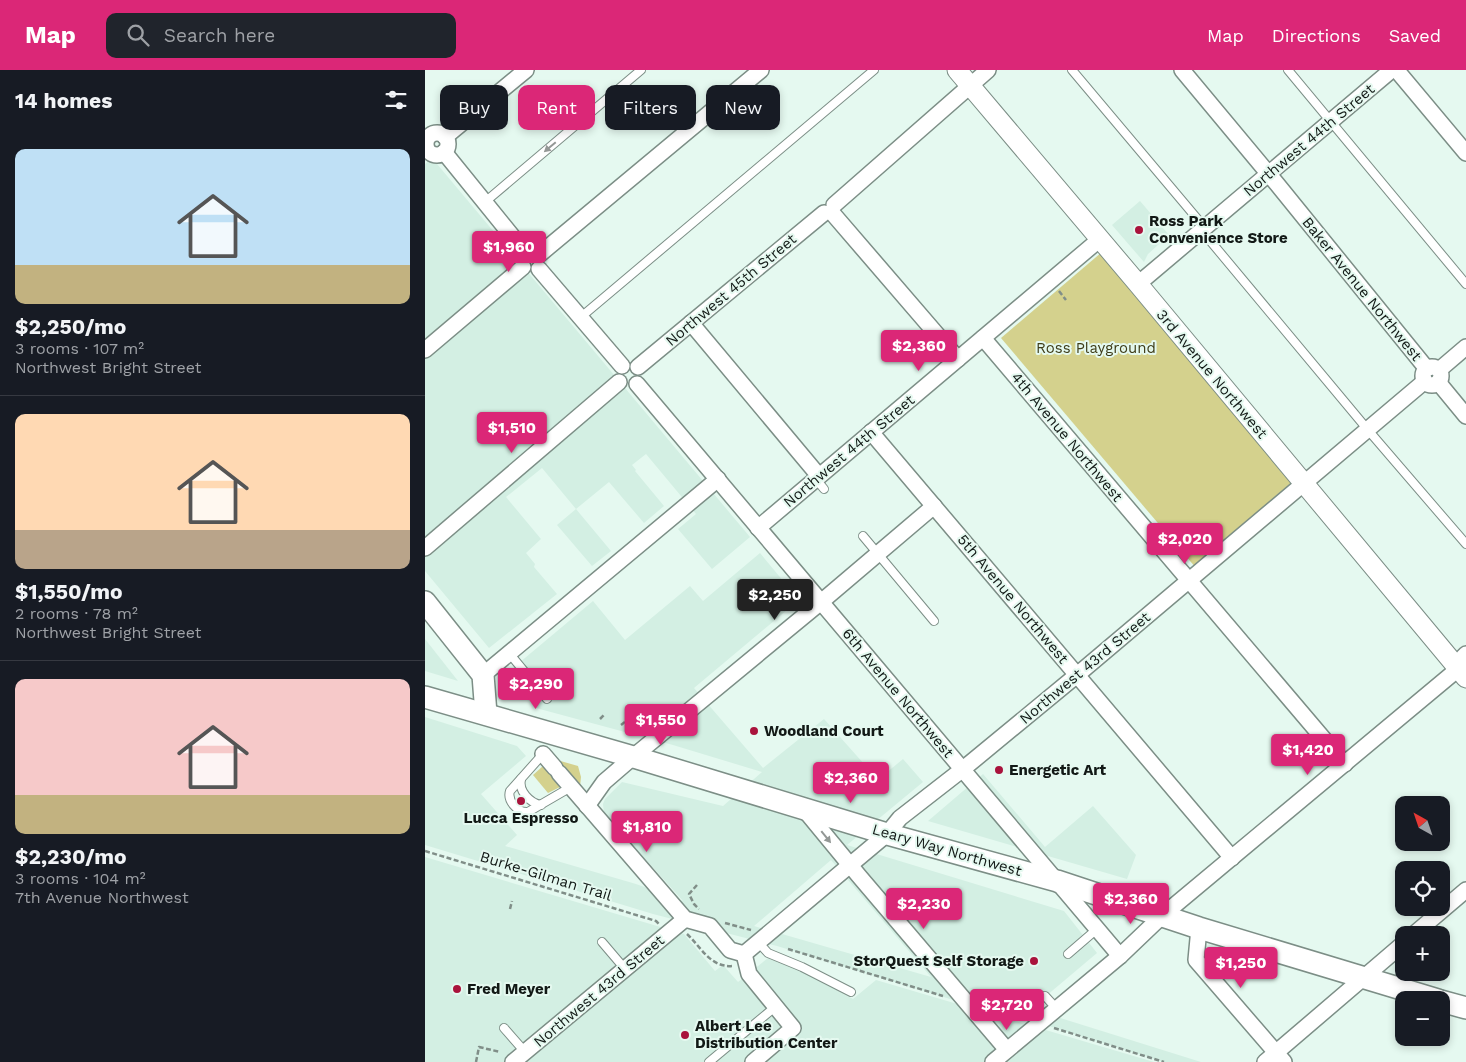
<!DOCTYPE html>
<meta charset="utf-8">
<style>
:root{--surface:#171b24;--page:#20242c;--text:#f1f3f6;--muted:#9ea1a6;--line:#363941;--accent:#db2777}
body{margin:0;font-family:"Work Sans",sans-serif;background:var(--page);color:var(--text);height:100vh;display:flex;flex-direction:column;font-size:19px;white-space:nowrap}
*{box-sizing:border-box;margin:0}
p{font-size:16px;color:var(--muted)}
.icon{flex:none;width:28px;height:28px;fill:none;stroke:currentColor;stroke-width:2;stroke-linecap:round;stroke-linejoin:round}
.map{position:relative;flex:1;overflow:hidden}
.drawer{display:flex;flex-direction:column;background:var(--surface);width:425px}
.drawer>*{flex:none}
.hud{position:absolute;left:15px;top:15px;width:475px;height:45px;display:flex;gap:10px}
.needle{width:32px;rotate:320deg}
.buttons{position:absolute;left:970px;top:726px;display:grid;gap:10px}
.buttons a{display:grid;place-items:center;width:55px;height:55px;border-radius:10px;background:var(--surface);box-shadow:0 2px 8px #0003;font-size:25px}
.price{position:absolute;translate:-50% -42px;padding:0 11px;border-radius:5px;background:var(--accent);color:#fff;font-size:16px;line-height:32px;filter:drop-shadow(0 1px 2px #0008)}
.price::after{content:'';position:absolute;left:50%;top:30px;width:15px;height:11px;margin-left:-8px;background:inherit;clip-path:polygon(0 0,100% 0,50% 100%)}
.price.active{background:#222;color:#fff}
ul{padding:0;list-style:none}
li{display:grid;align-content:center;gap:10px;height:265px;padding:0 15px}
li+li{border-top:1px solid var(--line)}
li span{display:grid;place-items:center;height:155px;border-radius:10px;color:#555}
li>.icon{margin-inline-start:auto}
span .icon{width:90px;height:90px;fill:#fffc;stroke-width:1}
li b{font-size:21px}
h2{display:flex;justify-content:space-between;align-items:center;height:60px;padding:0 15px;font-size:21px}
.tag{padding:0 18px;border-radius:10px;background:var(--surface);box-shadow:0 2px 8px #0003;font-size:18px;line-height:45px}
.tag.active{background:var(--accent);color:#fff}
header{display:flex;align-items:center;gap:30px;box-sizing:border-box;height:70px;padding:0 25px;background:var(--accent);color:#fff}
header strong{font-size:24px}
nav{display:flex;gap:28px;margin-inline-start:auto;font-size:18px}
.search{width:350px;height:45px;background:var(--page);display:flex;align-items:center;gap:12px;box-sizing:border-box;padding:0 18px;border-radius:10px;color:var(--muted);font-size:19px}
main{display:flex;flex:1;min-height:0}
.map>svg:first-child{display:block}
.built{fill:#d3efe3;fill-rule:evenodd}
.green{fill:#d4d18d}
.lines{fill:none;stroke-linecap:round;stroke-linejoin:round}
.service-casing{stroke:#7c8e86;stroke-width:10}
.minor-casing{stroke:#7c8e86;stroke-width:18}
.tertiary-casing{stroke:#7c8e86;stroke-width:21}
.secondary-casing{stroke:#7c8e86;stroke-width:24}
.path{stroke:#808e88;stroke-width:2.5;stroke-dasharray:5 2.5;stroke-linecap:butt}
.service{stroke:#fff;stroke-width:8}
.minor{stroke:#fff;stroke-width:15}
.tertiary{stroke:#fff;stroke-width:19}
.secondary{stroke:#fff;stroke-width:21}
.oneway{fill:#949896}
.poi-dot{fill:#a9133c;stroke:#e5f9f0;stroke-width:2}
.labels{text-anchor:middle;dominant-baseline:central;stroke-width:4;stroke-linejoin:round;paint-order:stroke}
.street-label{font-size:15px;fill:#121916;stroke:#e5f9f0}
.poi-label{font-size:15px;font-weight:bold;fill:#121916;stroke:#e5f9f0;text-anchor:start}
.park-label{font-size:15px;fill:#3e3c18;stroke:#e5f9f0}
</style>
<header>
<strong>Map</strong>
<div class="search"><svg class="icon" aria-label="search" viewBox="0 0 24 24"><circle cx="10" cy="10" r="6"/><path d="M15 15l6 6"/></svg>Search here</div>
<nav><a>Map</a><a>Directions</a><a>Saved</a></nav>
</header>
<main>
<section class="drawer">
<h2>14 homes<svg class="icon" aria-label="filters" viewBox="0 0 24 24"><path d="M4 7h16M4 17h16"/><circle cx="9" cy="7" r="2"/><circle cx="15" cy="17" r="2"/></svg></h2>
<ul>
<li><span style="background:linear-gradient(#bfe0f5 75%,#c2b280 0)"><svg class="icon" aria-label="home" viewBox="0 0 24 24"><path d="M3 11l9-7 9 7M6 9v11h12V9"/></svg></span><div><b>$2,250/mo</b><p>3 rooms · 107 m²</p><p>Northwest Bright Street</p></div></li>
<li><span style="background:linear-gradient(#ffd9b3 75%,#b9a48a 0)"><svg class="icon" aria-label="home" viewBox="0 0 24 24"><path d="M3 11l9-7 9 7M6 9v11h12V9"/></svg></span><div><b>$1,550/mo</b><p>2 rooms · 78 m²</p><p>Northwest Bright Street</p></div></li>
<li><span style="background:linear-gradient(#f6c9c9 75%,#c2b280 0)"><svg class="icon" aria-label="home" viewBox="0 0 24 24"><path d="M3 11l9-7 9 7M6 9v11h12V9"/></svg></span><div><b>$2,230/mo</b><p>3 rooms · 104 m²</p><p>7th Avenue Northwest</p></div></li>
</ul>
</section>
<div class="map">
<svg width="1041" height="992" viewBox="0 0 1041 992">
<rect width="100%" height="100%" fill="#e5f9f0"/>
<g class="built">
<path d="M7,88l318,379 -38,32 -34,-40 18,-15 -50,-60 -14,11 4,5 -1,1 29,35 -20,17 -35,-41 -33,27 35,42 -19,15 -35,-41 19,-16 -34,-41 -36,29 35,42 -15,14 9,11 -1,3 23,27 -68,54 -64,-77v-407z"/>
<path d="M715,131l29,34 -21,19 -4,8 -32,-37z"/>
<path d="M335,483l39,47 -105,88 69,80 61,-49 49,55 2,-1 5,5 23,-19 20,23 -76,63 217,66 33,42 -64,54 -75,-21 243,76h-37l-125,-39 -89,-24 -173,-53 -124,-32 -228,-69v-128l92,29 9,10 -45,38 36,41 -12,11 131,38 47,17 -79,-88 -1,-9 2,-5 17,-17 101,24 39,-34 -89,-27 -137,-37 -25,-31 2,-9 80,-67 32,39 65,-54 13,15zM406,790l100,117 -177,-51z"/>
<path d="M0,569l33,42 -33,-10z"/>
<path d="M558,704l62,73 48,-41 43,49 -9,24 -199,-58z"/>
<path d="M0,787l259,77 31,37 8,-6 15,17 35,-28 80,45 23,-19 278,82h-729z"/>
</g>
<g class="green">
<path d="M677,182l193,231 -99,85 -195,-230z"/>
<path d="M132,690l21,6 3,11 -1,10z"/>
<path d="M118,696l17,21 -12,6 -15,-18z"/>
</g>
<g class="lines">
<defs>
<g id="service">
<path d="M647,0l133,158"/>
<path d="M863,0l178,214"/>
<path d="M60,132l156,-132"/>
<path d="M777,161l166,199 98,114"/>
<path d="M156,247l293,-247"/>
<path d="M391,409l8,10"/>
<path d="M438,466l71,85"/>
<path d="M84,583l38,46"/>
<path d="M118,684l-33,37c-3,9 7,22 18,21l43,-25"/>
<path d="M96,709c-3,12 9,24 20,26"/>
<path d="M177,872l23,27"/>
<path d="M333,872l10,11 34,14 49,25"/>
<path d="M643,884l29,-25"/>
<path d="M620,926l12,13"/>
<path d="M79,958l21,24"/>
<path d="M284,992l66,-55"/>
</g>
<g id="minor">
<path d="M757,0l95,114 150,185"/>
<path d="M974,3l67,80"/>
<circle cx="12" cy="74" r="11"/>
<path d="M20,67l81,-67"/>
<path d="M19,82l81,100"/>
<path d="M409,135l154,-135"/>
<path d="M409,145l124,144"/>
<path d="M115,184l221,-184"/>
<path d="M114,199l83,97"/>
<path d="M713,214l250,-211"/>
<path d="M266,253l128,153"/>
<path d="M558,268l362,426"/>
<path d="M0,280l98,-83"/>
<path d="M213,297l186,-154"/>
<circle cx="1007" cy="306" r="9"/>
<path d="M1014,300l27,-23"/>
<path d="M1013,312l28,34"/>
<path d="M212,314l483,572"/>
<path d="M446,362l361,426"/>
<path d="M333,458l342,-289"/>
<path d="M0,478l194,-166"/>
<path d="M58,605l235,-196"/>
<path d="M118,684l12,14"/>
<path d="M134,703l126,146 25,7 20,24 14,4"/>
<path d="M162,736l17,-24 29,-25 188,-155 113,-96"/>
<path d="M378,738l56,68 148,174"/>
<path d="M774,858l-3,32 88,102"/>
<path d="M988,865l53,-45"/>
<path d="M319,884l143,-120 13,-16 63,-49 114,-94 348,-294"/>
<path d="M319,884l5,20 44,54 -40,34"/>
<path d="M88,992l172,-143"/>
<path d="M568,992l127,-106 43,-41 295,-246 5,-12 3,-3"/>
<path d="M840,992l139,-119"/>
</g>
<path id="tertiary" d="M532,0l181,214 328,394"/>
<g id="secondary">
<path d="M0,532l58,73 3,39"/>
<path d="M0,627l212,61 250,76 170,47 142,47 239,72"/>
<path d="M1016,931l25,7"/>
</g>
</defs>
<use href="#service" class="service-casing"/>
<use href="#minor" class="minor-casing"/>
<use href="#tertiary" class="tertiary-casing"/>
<use href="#secondary" class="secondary-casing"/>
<g class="path">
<path d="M634,221l7,9"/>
<path d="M175,649l5,-5"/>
<path d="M196,655l5,-4"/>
<path d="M0,781l231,70 3,3"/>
<path d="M272,815l-8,9 5,10 5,5"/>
<path d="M85,839l2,-8"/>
<path d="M300,853l26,7"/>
<path d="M262,864c15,14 23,34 47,32"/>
<path d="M363,879l155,47"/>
<path d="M566,940l34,9"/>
<path d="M629,958l110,34"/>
<path d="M51,992l3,-15 21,5"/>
</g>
<use href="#service" class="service"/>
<use href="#minor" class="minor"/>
<use href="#tertiary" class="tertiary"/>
<use href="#secondary" class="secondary"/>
</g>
<defs><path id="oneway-solid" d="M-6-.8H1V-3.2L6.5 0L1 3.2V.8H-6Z" transform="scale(1.25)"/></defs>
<g class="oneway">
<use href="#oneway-solid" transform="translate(125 77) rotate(140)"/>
<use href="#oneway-solid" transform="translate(401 767) rotate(51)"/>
</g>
<g class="poi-dot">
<circle cx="714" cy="160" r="5"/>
<circle cx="329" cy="661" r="5"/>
<circle cx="574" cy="700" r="5"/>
<circle cx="96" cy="731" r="5"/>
<circle cx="609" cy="891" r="5"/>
<circle cx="32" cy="919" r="5"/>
<circle cx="260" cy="965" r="5"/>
</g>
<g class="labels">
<g class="street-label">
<text transform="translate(884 70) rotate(-40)">Northwest 44th Street</text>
<text transform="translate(937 219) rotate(51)">Baker Avenue Northwest</text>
<text transform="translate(306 220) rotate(-40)">Northwest 45th Street</text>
<text transform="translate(787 304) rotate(50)">3rd Avenue Northwest</text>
<text transform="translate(642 367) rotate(50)">4th Avenue Northwest</text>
<text transform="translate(424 381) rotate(-40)">Northwest 44th Street</text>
<text transform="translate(588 529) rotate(50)">5th Avenue Northwest</text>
<text transform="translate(660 598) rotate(-40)">Northwest 43rd Street</text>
<text transform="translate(473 623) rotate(50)">6th Avenue Northwest</text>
<text transform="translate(522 780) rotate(16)">Leary Way Northwest</text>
<text transform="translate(121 806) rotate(17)">Burke-Gilman Trail</text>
<text transform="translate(174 921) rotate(-40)">Northwest 43rd Street</text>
</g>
<g class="poi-label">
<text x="724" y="151">Ross Park<tspan x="724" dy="17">Convenience Store</tspan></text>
<text x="339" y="661">Woodland Court</text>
<text x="584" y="700">Energetic Art</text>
<text x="96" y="748" text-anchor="middle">Lucca Espresso</text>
<text x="599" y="891" text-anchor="end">StorQuest Self Storage</text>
<text x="42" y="919">Fred Meyer</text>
<text x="270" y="956">Albert Lee<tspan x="270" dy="17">Distribution Center</tspan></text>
</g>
<g class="park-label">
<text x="671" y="278">Ross Playground</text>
</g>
</g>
</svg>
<div class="buttons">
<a><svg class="needle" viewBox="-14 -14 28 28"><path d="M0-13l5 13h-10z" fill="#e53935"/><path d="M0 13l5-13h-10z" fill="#9ea1a6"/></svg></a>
<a><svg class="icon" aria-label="locate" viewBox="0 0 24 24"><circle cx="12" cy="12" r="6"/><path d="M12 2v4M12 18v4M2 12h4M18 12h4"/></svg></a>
<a>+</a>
<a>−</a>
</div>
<b class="price" style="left:84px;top:203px">$1,960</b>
<b class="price" style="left:494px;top:302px">$2,360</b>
<b class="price" style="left:87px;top:384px">$1,510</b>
<b class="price" style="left:760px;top:495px">$2,020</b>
<b class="price active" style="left:350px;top:551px">$2,250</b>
<b class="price" style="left:111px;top:640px">$2,290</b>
<b class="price" style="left:236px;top:676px">$1,550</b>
<b class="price" style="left:883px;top:706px">$1,420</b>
<b class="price" style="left:426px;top:734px">$2,360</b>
<b class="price" style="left:222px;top:783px">$1,810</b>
<b class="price" style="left:706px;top:855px">$2,360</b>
<b class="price" style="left:499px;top:860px">$2,230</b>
<b class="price" style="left:816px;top:919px">$1,250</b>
<b class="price" style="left:582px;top:961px">$2,720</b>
<div class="hud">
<a class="tag">Buy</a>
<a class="tag active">Rent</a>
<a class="tag">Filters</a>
<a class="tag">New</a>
</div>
</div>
</main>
